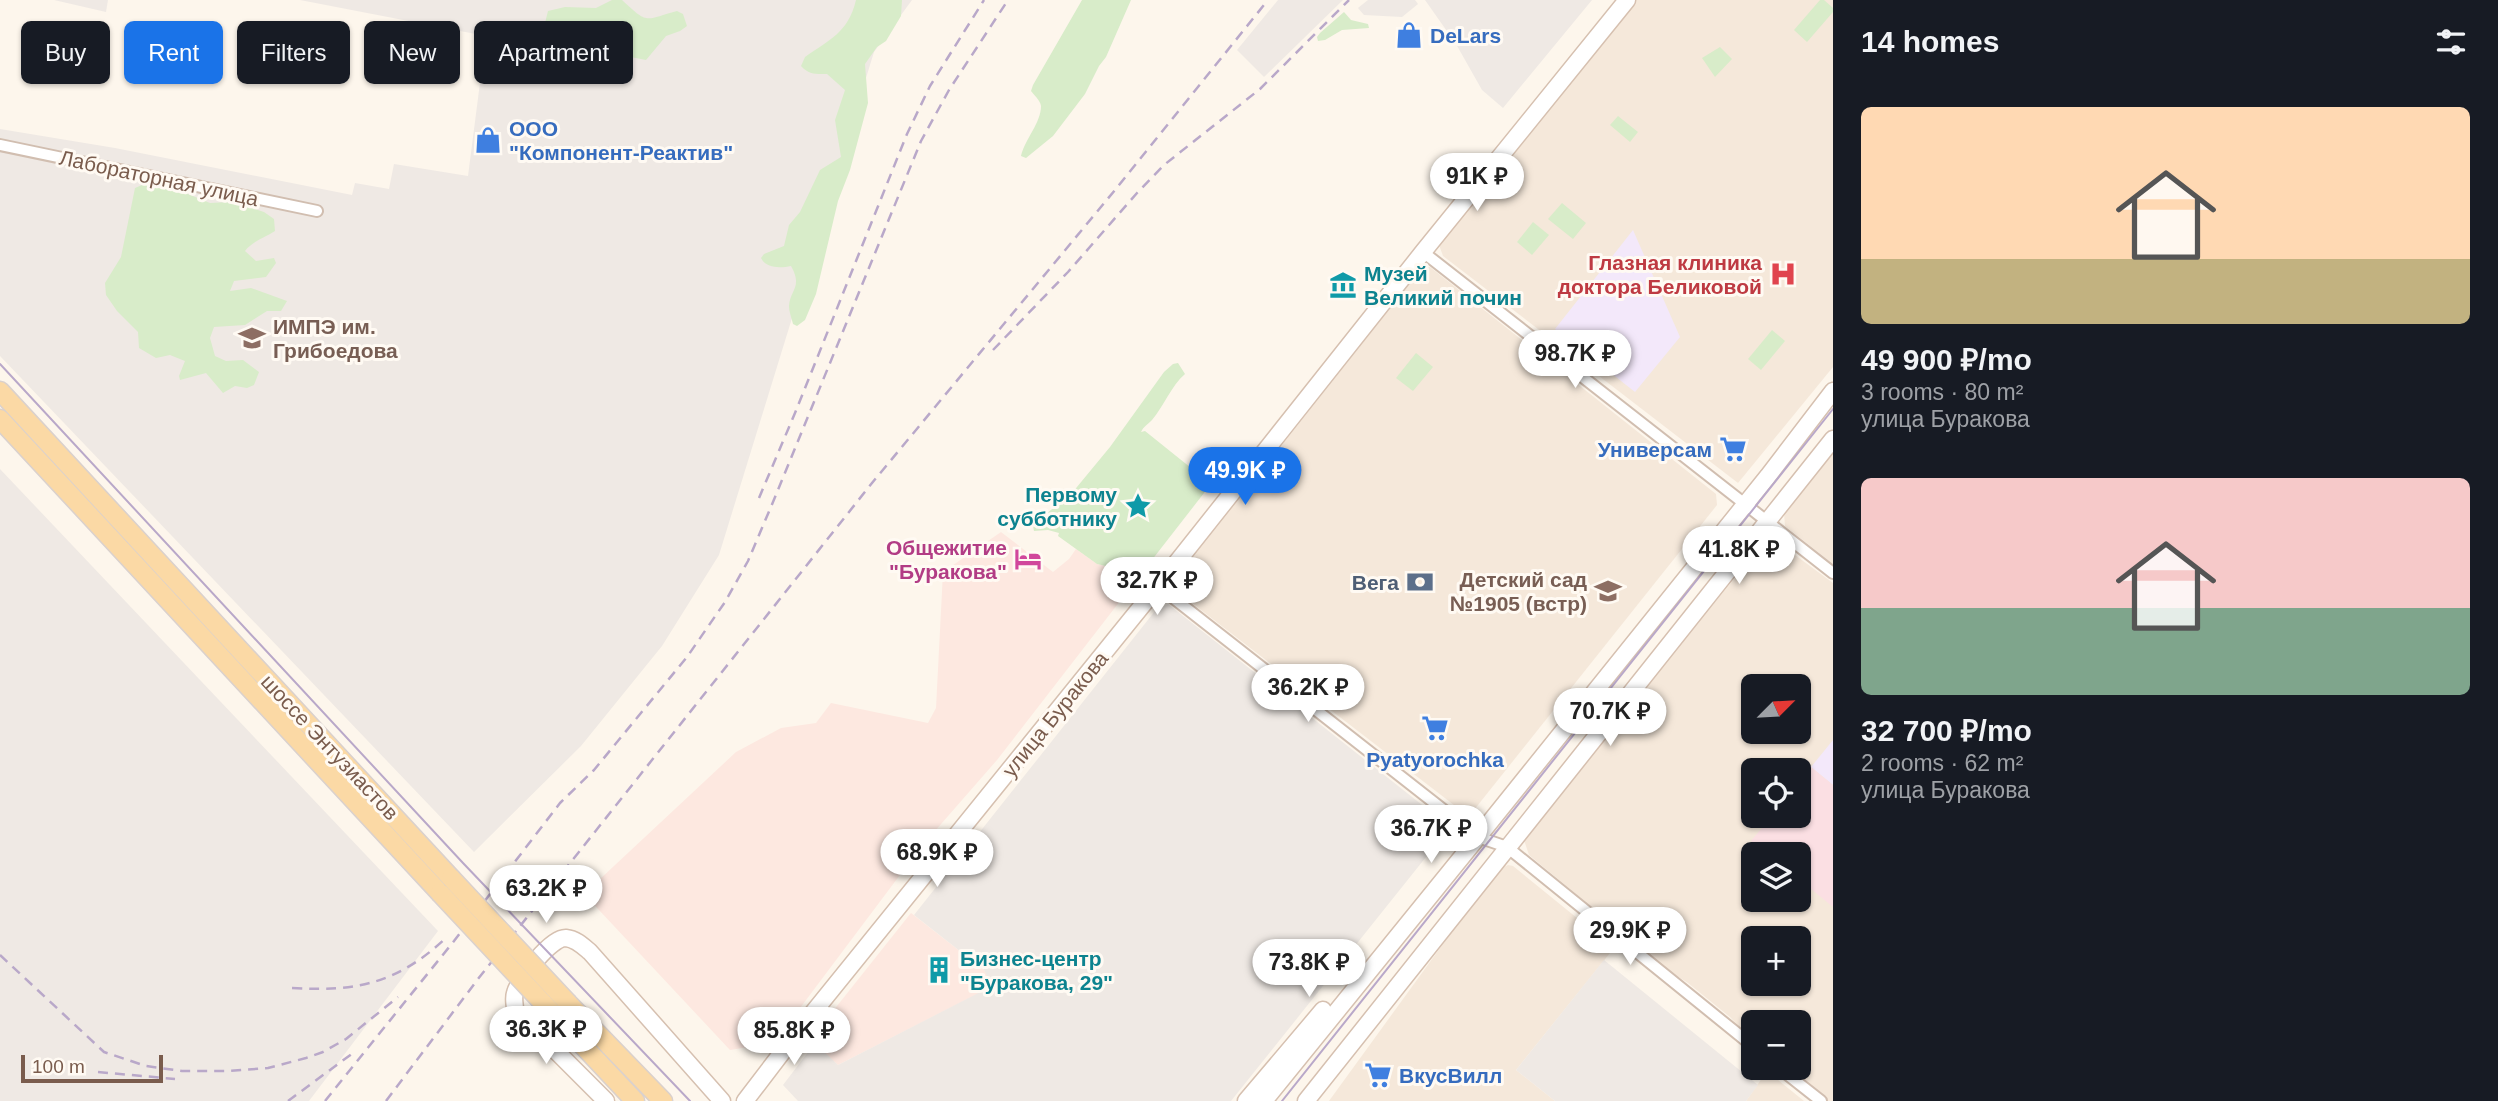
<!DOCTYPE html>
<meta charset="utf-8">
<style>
:root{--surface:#171b24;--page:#20242c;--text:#f1f3f6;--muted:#9ea1a6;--accent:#1a73e8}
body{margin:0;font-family:Arial,sans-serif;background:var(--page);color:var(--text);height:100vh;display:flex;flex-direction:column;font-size:26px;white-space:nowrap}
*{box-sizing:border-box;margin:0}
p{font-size:23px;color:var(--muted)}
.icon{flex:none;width:38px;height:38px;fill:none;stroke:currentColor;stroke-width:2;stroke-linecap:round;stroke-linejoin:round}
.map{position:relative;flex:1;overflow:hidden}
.details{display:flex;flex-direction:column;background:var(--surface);width:665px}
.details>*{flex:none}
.top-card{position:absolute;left:21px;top:21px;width:665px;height:63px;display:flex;gap:14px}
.needle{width:46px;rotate:66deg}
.controls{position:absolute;left:1741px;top:674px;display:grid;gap:14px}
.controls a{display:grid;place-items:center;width:70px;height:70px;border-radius:10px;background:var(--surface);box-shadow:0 2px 5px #0004;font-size:35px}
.scale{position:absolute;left:21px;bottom:18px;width:142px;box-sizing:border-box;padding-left:7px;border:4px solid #7a5c4d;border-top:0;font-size:19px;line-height:24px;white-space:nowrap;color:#7a5c4d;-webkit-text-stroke:5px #fffaf3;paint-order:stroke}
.price{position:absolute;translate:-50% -60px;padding:0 16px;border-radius:24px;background:#fff;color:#222;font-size:23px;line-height:46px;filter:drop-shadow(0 2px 4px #0008)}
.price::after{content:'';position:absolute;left:50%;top:42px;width:21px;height:16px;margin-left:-10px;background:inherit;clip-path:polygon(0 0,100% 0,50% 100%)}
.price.on{background:var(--accent);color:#fff}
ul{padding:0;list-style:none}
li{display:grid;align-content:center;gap:14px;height:371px;padding:0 28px}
li span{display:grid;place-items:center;height:217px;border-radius:10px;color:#555}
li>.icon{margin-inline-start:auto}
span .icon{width:126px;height:126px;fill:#fffc;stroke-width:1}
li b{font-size:30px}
h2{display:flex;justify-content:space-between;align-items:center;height:84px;padding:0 28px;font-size:30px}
.chip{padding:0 24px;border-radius:10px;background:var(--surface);box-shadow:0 2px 5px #0004;font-size:24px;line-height:63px}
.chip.on{background:var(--accent);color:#fff}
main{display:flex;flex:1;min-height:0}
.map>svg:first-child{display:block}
.residential{fill:#f5e8da;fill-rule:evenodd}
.commercial{fill:#fde8e0}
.industrial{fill:#efe9e4}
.education{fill:#f3e8fa}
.medical{fill:#fbdfe3}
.green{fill:#d8ecc9}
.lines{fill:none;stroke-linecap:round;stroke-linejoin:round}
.street-casing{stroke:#d1beb0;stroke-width:14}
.secondary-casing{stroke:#d6c0b0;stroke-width:19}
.primary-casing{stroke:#dad1cd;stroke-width:21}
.street{stroke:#fff;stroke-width:10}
.secondary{stroke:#fff;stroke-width:16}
.primary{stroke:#fbd9a5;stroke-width:18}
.tram{stroke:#b9a8c9;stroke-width:2}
.rail{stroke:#b9a8c9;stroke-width:2.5;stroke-dasharray:10 7;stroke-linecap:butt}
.primary-bridge-casing{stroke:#dad1cd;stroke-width:21;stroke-linecap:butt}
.primary-bridge{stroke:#fbd9a5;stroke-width:18}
.labels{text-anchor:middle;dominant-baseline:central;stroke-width:6;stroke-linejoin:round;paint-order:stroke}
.shop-label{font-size:21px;font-weight:bold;fill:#366cbe;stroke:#fffaf3;text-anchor:start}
.street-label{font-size:21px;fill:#7a5c4d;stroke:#fffaf3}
.health-label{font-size:21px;font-weight:bold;fill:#be3a42;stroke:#fffaf3;text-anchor:end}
.culture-label{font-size:21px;font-weight:bold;fill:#0d838f;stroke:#fffaf3;text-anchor:start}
.education-label{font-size:21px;font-weight:bold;fill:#785e54;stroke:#fffaf3;text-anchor:start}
.hotel-label{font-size:21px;font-weight:bold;fill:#b23c85;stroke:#fffaf3;text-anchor:end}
.service-label{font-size:21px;font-weight:bold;fill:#4e5e75;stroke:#fffaf3;text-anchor:end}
</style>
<main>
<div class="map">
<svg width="1833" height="1101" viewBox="0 0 1833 1101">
<rect width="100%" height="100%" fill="#fdf6ec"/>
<g class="residential">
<path d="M1636,0h197v367l-95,116 -295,-227 -5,-14z"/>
<path d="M1430,267l286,227 1,11 -243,305 -5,3 -6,-1 -288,-222v-10l247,-312z"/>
<path d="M1833,452v112l-48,-38 -1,-13z"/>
<path d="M1776,541l57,42v518h-6l-41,-33h13v-46h-45l-1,19 -23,-24 -42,-34 -22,-14 -137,-114 -5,-15 2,-10 238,-287zM1754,686h45v46h-45zM1754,770h45v46h-45zM1754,854h45v46h-45zM1754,938h45v46h-45z"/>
<path d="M1508,865l5,1 101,82 -98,122 39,31h-226l167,-230z"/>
<path d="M1767,1071l37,30h-58z"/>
</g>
<g class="commercial">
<path d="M1001,532l52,40 16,-13 7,-10 21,15 44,10 -144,186 -76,87 -145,193 -7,-2 -15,8 -24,4 -146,-156 152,-142 45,-24 35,-5 15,-20 97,20 8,-15 7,-136z"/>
<path d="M911,913l73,57 9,16 -155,79 -28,-25z"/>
</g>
<g class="industrial">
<path d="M54,0h54l-2,12z"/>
<path d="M300,0h612l-38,52 -155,503 -57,91 -81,100 -107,106 -474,-496v-227l115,19 237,47 3,-12 34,6 5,-25 74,12 18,-140z"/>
<path d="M1278,0h65l-79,77 -27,-27z"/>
<path d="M1368,0h47l3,4 -16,13 -38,-2 -6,-7z"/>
<path d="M1425,0h167l-89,108 -21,-18 -26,-46z"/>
<path d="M0,469l438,462 -129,170h-309z"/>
<path d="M1168,604l282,223 -219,274h-433l-15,-16 32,-42 23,22 154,-79 -8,-16 -70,-55 241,-304z"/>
<path d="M1604,960l154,125 -12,16h-191l-39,-31z"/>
</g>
<g class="education">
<path d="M1633,230l47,107 -45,55 -80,-63z"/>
<path d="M1833,740v45l-22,-18z"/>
</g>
<path class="medical" d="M1811,767l22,18v122l-34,-28v-25h-31l-17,-13 21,-25h27v-34z"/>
<g class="green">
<path d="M612,0h10c27,25 22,20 55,11l6,3 4,12 -7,5 -14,5 -20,24 -81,-16 -20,-21 3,-12 17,-4 31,1z"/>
<path d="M856,0h46l-1,16 -15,25 -9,6 -12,17 3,39 -18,67 -12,31 -22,93 -11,26 -8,6 -4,-2c-1,-5 -4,-12 -4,-18 1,-16 14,-19 2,-40 -10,2 -25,3 -30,-8l3,-4 20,-8 5,-21 11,-13 20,-42 21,-13 -6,-37 10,-30 -18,-16c-11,0 -18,1 -26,-8l4,-9c25,-18 43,-24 51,-57z"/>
<path d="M1082,0h49l-25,57 -7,9 -14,28 -32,42 -27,22 -5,-2c4,-17 20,-33 20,-50 -1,-6 -7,-11 -10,-15l2,-6z"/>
<path d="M1820,0h4l9,8v4l-26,30 -13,-12z"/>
<path d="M1344,12l7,8 17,4 1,4 -27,2 -17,10 -7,1 -1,-4 3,-4z"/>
<path d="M1720,47l12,12 -17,18 -13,-19z"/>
<path d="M1618,116l20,16 -8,10 -20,-17z"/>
<path d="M149,182l22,5 39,16 19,-1 20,5 15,5 10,7 1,12c-11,7 -22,10 -30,20l11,10 18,-3 2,5 -10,14 -32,4 -4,10 21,-3 36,13 -6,10h-14l-22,14 -31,2 -4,11 5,18 11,5 17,-1 16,12 -5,13 -7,3 -12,-2 -12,7 -17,-20 -26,7 -1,-4 6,-15 -15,-6 -14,3 -17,-10 -1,-16 -21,-21 -11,-16 -1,-12 16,-26 14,-69z"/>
<path d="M1562,203l24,20 -13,16 -25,-20z"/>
<path d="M1533,222l16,13 -17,20 -15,-13z"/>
<path d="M1772,330l13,11 -24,29 -13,-11z"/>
<path d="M1416,353l17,14 -20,24 -17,-13z"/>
<path d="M1178,363l7,11c-14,12 -21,32 -33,46 -5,5 -8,6 -11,12l4,-1 66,53 -70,90 -44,-10 -39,-28 1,-3 -11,-3 -14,1 -1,-5 3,-4 36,-29 38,-46 54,-75 9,-8z"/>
</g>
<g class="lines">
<defs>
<g id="street">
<path d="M0,145l317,66"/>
<path d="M1423,252l410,321"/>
<path d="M1158,586l320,251 29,10 247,200"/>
<path d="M1779,1068l42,33"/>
</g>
<g id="secondary">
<path d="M606,1101l-91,-91c0,-6 -2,-11 0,-17 4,-14 36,-56 51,-55 10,1 17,8 24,14l132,149"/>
<path d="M745,1101l58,-76 355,-439 265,-334 204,-252"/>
<path d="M1246,1101l77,-91"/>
<path d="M1264,1101l214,-264 290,-361 65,-85"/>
<path d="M1306,1101l527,-662"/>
</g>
<g id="primary">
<path d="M0,391l451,487"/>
<path d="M0,419l440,474"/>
<path d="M568,1003l95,98"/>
<path d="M557,1018l78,83"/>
</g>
</defs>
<use href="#street" class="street-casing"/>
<use href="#secondary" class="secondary-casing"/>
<use href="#primary" class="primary-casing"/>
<use href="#street" class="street"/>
<use href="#secondary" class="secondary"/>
<use href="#primary" class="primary"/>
<g class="tram">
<path d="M0,364l463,499 227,238"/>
<path d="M1282,1101l551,-692"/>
</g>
<g class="rail">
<path d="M993,350l75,-78 69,-79 27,-28 96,-76 89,-89"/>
<path d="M759,498l36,-85 112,-279 23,-48 54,-86"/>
<path d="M0,955l104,97 42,14 36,5h47l39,-3 38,-10 17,-6 23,-13 52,-42"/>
<path d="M292,988c66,4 106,-5 155,-51"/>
<path d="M98,1072l77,7"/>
<path d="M288,1101l65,-48"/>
<path d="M325,1101l129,-160 106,-138 34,-33 93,-113 38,-55 23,-41 25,-59 148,-361 28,-51 59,-90"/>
<path d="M386,1101l92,-122 394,-496 243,-293 153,-190"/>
</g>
<defs>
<g id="primary-bridge">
<path d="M451,878l117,125"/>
<path d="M440,893l117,125"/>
</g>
</defs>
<use href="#primary-bridge" class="primary-bridge-casing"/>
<use href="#primary-bridge" class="primary-bridge"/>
</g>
<defs>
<symbol id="shop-bare" viewBox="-9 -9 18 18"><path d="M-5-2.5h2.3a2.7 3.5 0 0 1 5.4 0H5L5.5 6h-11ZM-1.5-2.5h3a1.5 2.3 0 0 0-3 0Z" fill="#3f7fe0" stroke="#fffaf3" stroke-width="2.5" paint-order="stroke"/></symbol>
<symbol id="hospital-bare" viewBox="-9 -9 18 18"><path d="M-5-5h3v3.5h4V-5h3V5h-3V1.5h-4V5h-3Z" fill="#e0444e" stroke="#fffaf3" stroke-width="2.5" paint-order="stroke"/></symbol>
<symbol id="museum-bare" viewBox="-9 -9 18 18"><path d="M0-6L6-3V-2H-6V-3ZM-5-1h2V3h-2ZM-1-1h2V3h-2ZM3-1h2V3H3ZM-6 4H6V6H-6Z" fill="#0f9aa8" stroke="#fffaf3" stroke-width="2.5" paint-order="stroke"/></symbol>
<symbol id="university-bare" viewBox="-9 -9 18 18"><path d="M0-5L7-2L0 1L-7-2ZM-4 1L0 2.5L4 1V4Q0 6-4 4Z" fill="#8d6e63" stroke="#fffaf3" stroke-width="2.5" paint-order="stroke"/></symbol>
<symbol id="supermarket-bare" viewBox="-9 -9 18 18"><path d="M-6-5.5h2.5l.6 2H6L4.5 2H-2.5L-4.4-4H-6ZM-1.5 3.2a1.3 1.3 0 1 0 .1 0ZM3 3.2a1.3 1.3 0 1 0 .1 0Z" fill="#3f7fe0" stroke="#fffaf3" stroke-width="2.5" paint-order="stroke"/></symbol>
<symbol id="sight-bare" viewBox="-9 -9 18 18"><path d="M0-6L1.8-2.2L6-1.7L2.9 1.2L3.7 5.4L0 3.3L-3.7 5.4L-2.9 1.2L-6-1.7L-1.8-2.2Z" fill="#0f9aa8" stroke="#fffaf3" stroke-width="2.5" paint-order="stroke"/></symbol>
<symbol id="hotel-bare" viewBox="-9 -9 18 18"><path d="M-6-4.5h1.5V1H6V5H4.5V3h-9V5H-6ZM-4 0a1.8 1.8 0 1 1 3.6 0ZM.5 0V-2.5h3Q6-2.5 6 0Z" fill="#d1479c" stroke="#fffaf3" stroke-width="2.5" paint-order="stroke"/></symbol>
<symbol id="bank-bare" viewBox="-9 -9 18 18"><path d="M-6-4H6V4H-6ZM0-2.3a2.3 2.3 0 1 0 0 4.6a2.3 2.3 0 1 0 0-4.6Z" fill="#5c6f8a" stroke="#fffaf3" stroke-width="2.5" paint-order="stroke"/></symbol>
<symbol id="school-bare" viewBox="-9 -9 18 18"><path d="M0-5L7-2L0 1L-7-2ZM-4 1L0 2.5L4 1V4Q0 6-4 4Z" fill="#8d6e63" stroke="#fffaf3" stroke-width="2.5" paint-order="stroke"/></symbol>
<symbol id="building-bare" viewBox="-9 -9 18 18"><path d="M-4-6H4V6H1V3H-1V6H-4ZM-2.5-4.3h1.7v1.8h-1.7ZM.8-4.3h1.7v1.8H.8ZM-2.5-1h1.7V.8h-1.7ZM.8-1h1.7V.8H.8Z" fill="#0f9aa8" stroke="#fffaf3" stroke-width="2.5" paint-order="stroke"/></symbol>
</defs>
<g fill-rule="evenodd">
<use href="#shop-bare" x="1390" y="16" width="38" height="38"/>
<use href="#shop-bare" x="469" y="121" width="38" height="38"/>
<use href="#hospital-bare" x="1764" y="255" width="38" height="38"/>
<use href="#museum-bare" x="1324" y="266" width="38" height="38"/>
<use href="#university-bare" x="233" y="319" width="38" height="38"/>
<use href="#supermarket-bare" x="1714" y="430" width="38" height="38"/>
<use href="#sight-bare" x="1119" y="487" width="38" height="38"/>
<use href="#hotel-bare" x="1009" y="540" width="38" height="38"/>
<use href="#bank-bare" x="1401" y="563" width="38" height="38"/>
<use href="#school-bare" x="1589" y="572" width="38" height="38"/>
<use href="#supermarket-bare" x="1416" y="709" width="38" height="38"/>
<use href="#building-bare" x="920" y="951" width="38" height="38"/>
<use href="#supermarket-bare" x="1359" y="1056" width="38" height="38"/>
</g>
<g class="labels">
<g class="shop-label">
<text x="1430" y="35">DeLars</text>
<text x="509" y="128">ООО<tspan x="509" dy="24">"Компонент-Реактив"</tspan></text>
<text x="1712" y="449" text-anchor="end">Универсам</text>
<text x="1435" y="759" text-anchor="middle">Pyatyorochka</text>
<text x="1399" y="1075">ВкусВилл</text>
</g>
<g class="street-label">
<text transform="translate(159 178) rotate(12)">Лабораторная улица</text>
<text transform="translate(1055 714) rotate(-51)">улица Буракова</text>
<text transform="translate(330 747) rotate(47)">шоссе Энтузиастов</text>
</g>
<g class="health-label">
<text x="1762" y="262">Глазная клиника<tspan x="1762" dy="24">доктора Беликовой</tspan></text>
</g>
<g class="culture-label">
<text x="1364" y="273">Музей<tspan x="1364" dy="24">Великий почин</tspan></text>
<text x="1117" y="494" text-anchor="end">Первому<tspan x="1117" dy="24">субботнику</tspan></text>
<text x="960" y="958">Бизнес-центр<tspan x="960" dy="24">"Буракова, 29"</tspan></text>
</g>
<g class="education-label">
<text x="273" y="326">ИМПЭ им.<tspan x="273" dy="24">Грибоедова</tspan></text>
<text x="1587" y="579" text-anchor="end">Детский сад<tspan x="1587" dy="24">№1905 (встр)</tspan></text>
</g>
<g class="hotel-label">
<text x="1007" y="547">Общежитие<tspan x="1007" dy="24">"Буракова"</tspan></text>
</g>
<g class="service-label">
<text x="1399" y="582">Вега</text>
</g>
</g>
</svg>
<div class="controls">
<a><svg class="needle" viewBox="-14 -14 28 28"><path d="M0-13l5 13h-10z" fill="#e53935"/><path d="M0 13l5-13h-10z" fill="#9ea1a6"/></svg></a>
<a><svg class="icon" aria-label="locate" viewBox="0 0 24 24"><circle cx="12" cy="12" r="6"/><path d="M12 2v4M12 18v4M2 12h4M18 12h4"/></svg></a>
<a><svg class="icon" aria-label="layers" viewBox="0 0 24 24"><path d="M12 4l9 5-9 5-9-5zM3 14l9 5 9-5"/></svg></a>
<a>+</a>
<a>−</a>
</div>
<div class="scale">100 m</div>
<b class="price" style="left:1477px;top:213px">91K ₽</b>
<b class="price" style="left:1575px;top:390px">98.7K ₽</b>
<b class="price on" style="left:1245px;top:507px">49.9K ₽</b>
<b class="price" style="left:1739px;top:586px">41.8K ₽</b>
<b class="price" style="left:1157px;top:617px">32.7K ₽</b>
<b class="price" style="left:1308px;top:724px">36.2K ₽</b>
<b class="price" style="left:1610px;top:748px">70.7K ₽</b>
<b class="price" style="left:1431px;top:865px">36.7K ₽</b>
<b class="price" style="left:937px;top:889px">68.9K ₽</b>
<b class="price" style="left:546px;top:925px">63.2K ₽</b>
<b class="price" style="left:1630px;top:967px">29.9K ₽</b>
<b class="price" style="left:1309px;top:999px">73.8K ₽</b>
<b class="price" style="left:546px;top:1066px">36.3K ₽</b>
<b class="price" style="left:794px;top:1067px">85.8K ₽</b>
<div class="top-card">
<a class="chip">Buy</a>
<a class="chip on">Rent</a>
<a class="chip">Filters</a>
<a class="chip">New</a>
<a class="chip">Apartment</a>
</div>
</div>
<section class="details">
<h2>14 homes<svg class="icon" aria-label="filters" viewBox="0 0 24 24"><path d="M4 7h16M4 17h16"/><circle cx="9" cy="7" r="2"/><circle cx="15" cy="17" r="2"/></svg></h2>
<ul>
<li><span style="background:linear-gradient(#ffd9b3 70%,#c2b280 0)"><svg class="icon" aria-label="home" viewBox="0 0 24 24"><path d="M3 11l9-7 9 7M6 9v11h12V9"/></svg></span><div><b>49 900 ₽/mo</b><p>3 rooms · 80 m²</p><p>улица Буракова</p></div></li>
<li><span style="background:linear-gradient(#f6c9c9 60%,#7fa58c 0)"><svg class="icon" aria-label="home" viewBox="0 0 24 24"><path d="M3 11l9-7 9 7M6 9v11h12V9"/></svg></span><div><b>32 700 ₽/mo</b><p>2 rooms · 62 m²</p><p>улица Буракова</p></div></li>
</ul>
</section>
</main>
